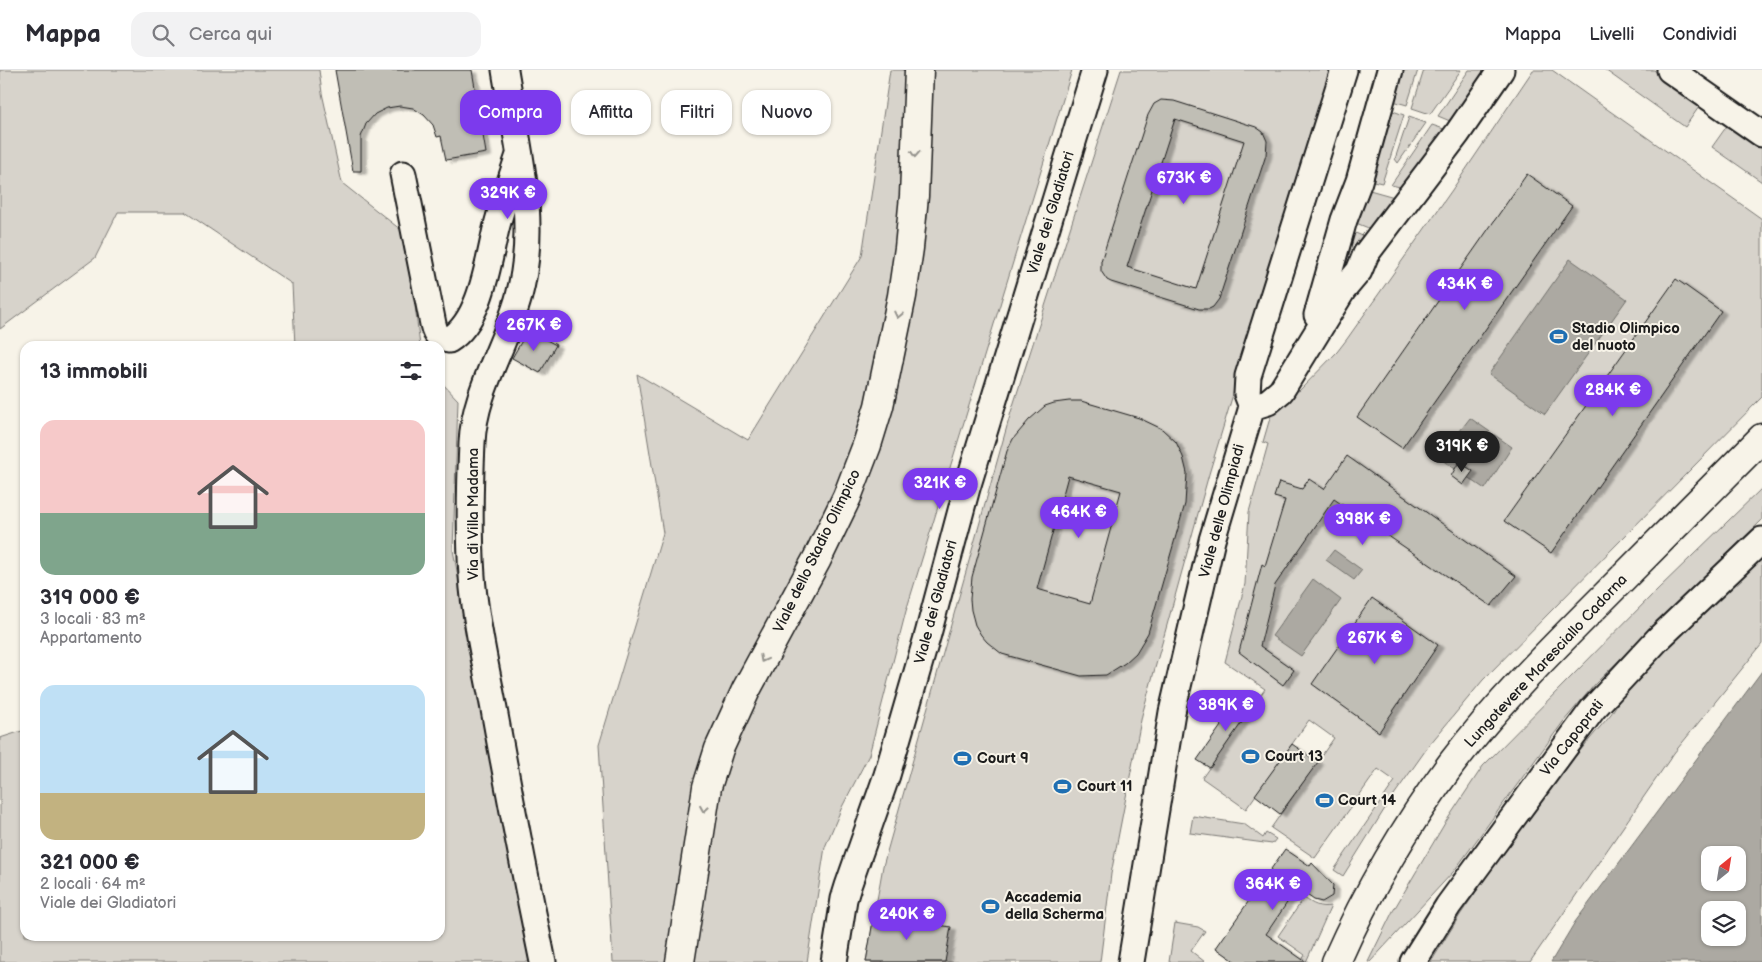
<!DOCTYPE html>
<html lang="it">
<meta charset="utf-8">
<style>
:root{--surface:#fff;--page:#f2f2f3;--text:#2b2b33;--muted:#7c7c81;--line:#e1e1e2;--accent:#7c3aed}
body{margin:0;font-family:"Balsamiq Sans",sans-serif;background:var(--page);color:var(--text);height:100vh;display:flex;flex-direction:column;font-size:19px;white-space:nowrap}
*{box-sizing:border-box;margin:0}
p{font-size:16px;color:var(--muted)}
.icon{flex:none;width:28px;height:28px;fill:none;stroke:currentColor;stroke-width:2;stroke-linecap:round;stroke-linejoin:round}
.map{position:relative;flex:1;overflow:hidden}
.drawer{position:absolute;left:20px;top:271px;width:425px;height:600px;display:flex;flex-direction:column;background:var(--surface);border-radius:15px;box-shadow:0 1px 4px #0004}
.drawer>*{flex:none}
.guide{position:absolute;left:460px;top:20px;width:475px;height:45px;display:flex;gap:10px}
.needle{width:32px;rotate:30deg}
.controls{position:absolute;left:1701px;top:776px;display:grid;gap:10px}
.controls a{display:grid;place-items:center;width:45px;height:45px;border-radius:10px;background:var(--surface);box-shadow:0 1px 4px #0004;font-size:25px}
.price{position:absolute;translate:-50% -42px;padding:0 11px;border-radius:18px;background:var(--accent);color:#fff;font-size:16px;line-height:32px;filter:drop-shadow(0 1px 2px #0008)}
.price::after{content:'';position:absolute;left:50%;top:30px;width:15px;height:11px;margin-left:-8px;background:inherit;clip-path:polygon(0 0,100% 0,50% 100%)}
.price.current{background:#222;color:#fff}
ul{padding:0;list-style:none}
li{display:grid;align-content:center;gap:10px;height:265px;padding:0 20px}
li span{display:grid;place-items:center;height:155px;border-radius:15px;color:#555}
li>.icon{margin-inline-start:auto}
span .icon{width:90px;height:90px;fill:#fffc;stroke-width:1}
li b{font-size:21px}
h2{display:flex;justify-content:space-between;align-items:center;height:60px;padding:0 20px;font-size:21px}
.tag{padding:0 18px;border-radius:15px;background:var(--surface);box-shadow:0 1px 4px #0004;font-size:18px;line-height:45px}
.tag.current{background:var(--accent);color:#fff}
header{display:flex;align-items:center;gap:30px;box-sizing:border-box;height:70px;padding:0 25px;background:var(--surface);border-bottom:1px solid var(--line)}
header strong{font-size:24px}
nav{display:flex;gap:28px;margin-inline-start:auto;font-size:18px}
.search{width:350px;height:45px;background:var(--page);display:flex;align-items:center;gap:12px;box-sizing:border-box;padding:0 18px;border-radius:15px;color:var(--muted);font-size:19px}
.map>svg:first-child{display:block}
.green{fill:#d7d3cb;stroke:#7a7874}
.water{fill:#aca9a2;stroke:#72716c;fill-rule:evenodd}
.building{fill:#c0beb5;stroke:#1c1c1c;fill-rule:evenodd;filter:url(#shadow)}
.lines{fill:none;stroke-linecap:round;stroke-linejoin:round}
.minor-casing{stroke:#1c1c1c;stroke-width:29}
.major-casing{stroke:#1c1c1c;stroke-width:31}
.minor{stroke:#f7f3e8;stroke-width:25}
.major{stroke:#f7f3e8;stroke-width:28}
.oneway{stroke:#94928c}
.labels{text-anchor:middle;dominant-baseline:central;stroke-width:4;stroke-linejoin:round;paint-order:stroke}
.street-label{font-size:15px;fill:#1c1c1c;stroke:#f7f3e8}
.poi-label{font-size:15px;font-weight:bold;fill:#1c1c1c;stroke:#f7f3e8;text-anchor:start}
</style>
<header>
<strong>Mappa</strong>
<div class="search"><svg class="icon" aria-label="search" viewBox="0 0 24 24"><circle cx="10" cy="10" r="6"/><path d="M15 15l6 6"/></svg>Cerca qui</div>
<nav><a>Mappa</a><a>Livelli</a><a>Condividi</a></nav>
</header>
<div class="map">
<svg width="1762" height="892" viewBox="0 0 1762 892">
<defs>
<filter id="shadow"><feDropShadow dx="5.5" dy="3" stdDeviation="1" flood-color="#0004"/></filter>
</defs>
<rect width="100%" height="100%" fill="#f7f3e8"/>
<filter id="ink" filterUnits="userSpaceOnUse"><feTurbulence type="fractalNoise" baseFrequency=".02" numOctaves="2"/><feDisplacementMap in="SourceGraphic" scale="10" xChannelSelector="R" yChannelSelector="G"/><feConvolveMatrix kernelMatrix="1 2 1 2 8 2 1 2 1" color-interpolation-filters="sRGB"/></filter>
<g filter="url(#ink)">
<g class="green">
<path d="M0,0h319l3,23 20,90 64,51 14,112h-125l-3,-62 -107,-72h-67l-23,46 -95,71z"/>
<path d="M890,0h182l-166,541 -37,144 -27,52 -17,40 -18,115h-194l-14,-217 64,-212 -26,-159 111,66 114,-184z"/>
<path d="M1121,0h215l-89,278 -38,126 -67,241 -31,159 -11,88h-234l17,-96 128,-454z"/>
<path d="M1404,0h14l-11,35 -14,-4z"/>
<path d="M1424,0h37l-31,44 -18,-6z"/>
<path d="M1469,0h15l-34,51 -12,-5z"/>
<path d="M1533,0h19l210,149v178l-279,283 -53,64 -41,58 -46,74 -9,-6 61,-89 -17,-12 -63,89 -44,-30 63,-90 -25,-18 -63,89 -44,-31 63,-89 -40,-27 20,-78 4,-72 19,-68 -5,-2 7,-24 17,-32 12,5 38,-39 10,-13 105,-149z"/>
<path d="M1605,0h49l47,34 -16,23z"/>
<path d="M1390,40l14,5 -22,68 -13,-3z"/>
<path d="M1409,47l17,6 -28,40 -3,-4z"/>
<path d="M1729,53l33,23v36l-50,-35z"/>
<path d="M1432,55l12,4 -39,59 -14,-3z"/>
<path d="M1366,119l32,9 -22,33 -20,-8z"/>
<path d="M1353,162l17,7 -19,21c-8,-7 -1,-19 2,-28z"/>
<path d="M440,311l18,19 -5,150 78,412h-531v-224l25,-8v206h415z"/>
<path d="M1762,418v32l-166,163 -33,39 -109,149 -84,91h-2l25,-51 52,-88 38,-57 174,-176z"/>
<path d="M1762,475v99l-88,109 -144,209h-99l29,-47 35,-51 73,-99 43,-51 29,-47z"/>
<path d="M1193,746l51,8 19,14 3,-5 10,6 -4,5 -82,-11z"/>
<path d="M1304,828c9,6 15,10 27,8l-25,56h-5l4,-7 -27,-19z"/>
<path d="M1175,853l23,4 7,4 -14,20 14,11h-36z"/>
</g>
<g class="water">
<path d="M1570,189l57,40 -82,115 -56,-40z"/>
<path d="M1470,348l42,29 -27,42 -46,-31z"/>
<path d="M1334,480l28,20 -8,10 -28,-20z"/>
<path d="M1313,509l28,21 -40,56 -29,-20z"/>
<path d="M1762,601v291h-211l24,-40zM1710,785h28v27h-28zM1710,840h28v28h-28z"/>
</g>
<g class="building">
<path d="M335,0h137l14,83 -40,7 -5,-24 -4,1 -4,-12 -9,-10 -11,-7 -13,-2 -13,2 -12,6 -9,10 -5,13v34h-8z"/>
<path d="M1161,30l13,1 82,26 7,5 4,9 -1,14 -47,144 -6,8 -4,2h-10l-88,-27 -4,-2 -6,-9v-10l47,-146 6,-11zM1175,49l69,22 -48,148 -69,-22z"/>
<path d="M1527,104l45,32 -170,242 -45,-31z"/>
<path d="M1676,209l45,32 -170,242 -47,-32z"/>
<path d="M528,260l28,15 -16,28 -28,-15z"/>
<path d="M1069,331h12l58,17 23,11 14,13 7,15 4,16 -2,31 -37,129 -12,20 -11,10 -19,12 -25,1 -79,-22 -15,-12 -6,-7 -6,-10 -4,-15 -1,-11 2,-22 35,-126 6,-12 16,-19 16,-14 9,-3zM1068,406l53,15 -31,113 -53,-15z"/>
<path d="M1347,386l169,120 -25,30 -157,-107 -59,86 -15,61 34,24 -11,15 -44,-33 23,-88 3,2 20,-66 -11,-3 5,-15 23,7 7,-10 15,10z"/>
<path d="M1459,392l14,9 -10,14 -12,-9z"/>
<path d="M1372,528l66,47 -59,87 -67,-48z"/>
<path d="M1242,626l12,9 -44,63 -13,-8z"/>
<path d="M1292,674l26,18 -38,52 -25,-19z"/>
<path d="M1285,779l25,17 2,-3 21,22 -1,11 -10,6 -8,-2 -17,-12 -31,46 40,28h-70l-20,-14z"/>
<path d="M874,845l77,12 -6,35h-79z"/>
</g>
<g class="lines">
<defs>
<g id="minor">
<path d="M505,0c12,75 34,151 14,226 -13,49 -45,95 -47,147 -2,44 -3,89 0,133 3,46 15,93 23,139 15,83 31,165 48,247"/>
<path d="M1670,0l92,64"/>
<path d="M403,104l30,150c2,10 6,15 16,16 32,-20 39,-77 47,-111 6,-24 14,-47 22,-71"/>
<path d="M1317,245l27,-95 15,-39 31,-111"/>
<path d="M1252,337l16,-5 13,-11 62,-101 16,-19 7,-17 91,-120 44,-64"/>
<path d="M834,892l10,-63 4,-13 39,-111 41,-141 39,-146 128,-418"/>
<path d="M1131,892l41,-250 40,-172 40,-133 -5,-13 1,-18 96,-306"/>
<path d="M1413,892l35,-56 145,-197 65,-70 104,-99"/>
</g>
<g id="major">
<path d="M680,892l27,-175 12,-38 27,-59 71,-131 30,-62 20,-52 12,-39 23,-110 7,-48 5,-52 5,-126"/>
<path d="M1336,892c31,-70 70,-137 116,-199 45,-59 98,-112 150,-164 53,-54 107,-107 160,-161"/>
</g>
</defs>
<use href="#minor" class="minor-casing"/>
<use href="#major" class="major-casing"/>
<use href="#minor" class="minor"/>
<use href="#major" class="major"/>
</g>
<defs><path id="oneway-chevron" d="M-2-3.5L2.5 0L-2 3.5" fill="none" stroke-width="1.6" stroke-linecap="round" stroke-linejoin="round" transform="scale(1.25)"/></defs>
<g class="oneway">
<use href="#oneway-chevron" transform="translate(915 84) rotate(93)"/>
<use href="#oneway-chevron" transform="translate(898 245) rotate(102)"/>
<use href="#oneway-chevron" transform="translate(763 589) rotate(118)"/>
<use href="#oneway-chevron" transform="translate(704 739) rotate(99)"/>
</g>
</g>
<defs>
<symbol id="stadium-bare" viewBox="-9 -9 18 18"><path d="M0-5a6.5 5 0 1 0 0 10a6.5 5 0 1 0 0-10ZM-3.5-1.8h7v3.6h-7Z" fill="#1f6fb2" stroke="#f7f3e8" stroke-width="2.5" paint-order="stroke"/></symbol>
</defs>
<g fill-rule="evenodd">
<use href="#stadium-bare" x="1546" y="254" width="25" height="25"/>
<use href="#stadium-bare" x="1238" y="674" width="25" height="25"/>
<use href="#stadium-bare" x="950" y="676" width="25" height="25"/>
<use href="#stadium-bare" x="1050" y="704" width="25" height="25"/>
<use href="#stadium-bare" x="1312" y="718" width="25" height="25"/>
<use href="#stadium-bare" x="978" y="824" width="25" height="25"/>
</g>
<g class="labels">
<g class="street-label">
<text transform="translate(1051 143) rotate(-73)">Viale dei Gladiatori</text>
<text transform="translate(1222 441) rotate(-75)">Viale delle Olimpiadi</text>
<text transform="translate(473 444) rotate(-90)">Via di Villa Madama</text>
<text transform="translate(817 481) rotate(-64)">Viale dello Stadio Olimpico</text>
<text transform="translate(936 532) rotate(-75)">Viale dei Gladiatori</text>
<text transform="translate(1546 591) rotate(-47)">Lungotevere Maresciallo Cadorna</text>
<text transform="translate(1572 668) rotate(-52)">Via Capoprati</text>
</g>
<g class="poi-label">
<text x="1572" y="258">Stadio Olimpico<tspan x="1572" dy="17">del nuoto</tspan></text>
<text x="1265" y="686">Court 13</text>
<text x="977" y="688">Court 9</text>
<text x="1077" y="716">Court 11</text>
<text x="1338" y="730">Court 14</text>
<text x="1005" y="827">Accademia<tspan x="1005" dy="17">della Scherma</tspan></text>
</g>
</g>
</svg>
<div class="controls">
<a><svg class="needle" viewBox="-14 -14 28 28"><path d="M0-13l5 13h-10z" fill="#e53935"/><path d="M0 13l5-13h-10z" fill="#7c7c81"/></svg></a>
<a><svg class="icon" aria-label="layers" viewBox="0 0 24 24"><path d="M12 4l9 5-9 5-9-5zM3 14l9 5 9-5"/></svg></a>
</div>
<b class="price" style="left:1184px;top:135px">673K €</b>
<b class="price" style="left:508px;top:150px">329K €</b>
<b class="price" style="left:1465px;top:241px">434K €</b>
<b class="price" style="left:534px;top:282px">267K €</b>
<b class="price" style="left:1613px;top:347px">284K €</b>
<b class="price current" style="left:1462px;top:403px">319K €</b>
<b class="price" style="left:940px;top:440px">321K €</b>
<b class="price" style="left:1079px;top:469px">464K €</b>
<b class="price" style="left:1363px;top:476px">398K €</b>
<b class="price" style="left:1375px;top:595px">267K €</b>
<b class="price" style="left:1226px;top:662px">389K €</b>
<b class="price" style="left:1273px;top:841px">364K €</b>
<b class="price" style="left:907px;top:871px">240K €</b>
<div class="guide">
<a class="tag current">Compra</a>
<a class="tag">Affitta</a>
<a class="tag">Filtri</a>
<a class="tag">Nuovo</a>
</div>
<section class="drawer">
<h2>13 immobili<svg class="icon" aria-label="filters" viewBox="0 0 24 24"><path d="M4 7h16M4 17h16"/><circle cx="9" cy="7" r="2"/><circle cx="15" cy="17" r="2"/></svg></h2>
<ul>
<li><span style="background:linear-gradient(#f6c9c9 60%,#7fa58c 0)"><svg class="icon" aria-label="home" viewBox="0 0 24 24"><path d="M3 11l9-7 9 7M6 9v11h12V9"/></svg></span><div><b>319 000 €</b><p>3 locali · 83 m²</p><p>Appartamento</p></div></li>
<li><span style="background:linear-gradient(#bfe0f5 70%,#c2b280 0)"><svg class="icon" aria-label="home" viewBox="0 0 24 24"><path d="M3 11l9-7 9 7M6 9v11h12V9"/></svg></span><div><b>321 000 €</b><p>2 locali · 64 m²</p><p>Viale dei Gladiatori</p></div></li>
</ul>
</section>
</div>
